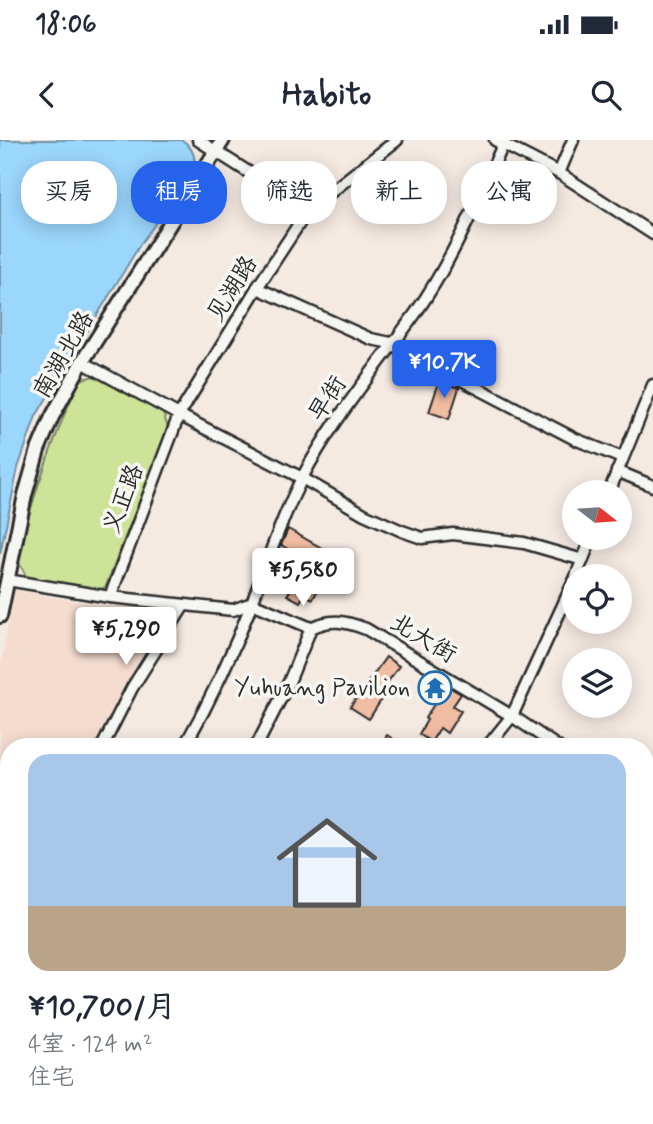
<!DOCTYPE html>
<html lang="zh">
<meta charset="utf-8">
<style>
:root{--surface:#fff;--page:#f2f2f3;--text:#1f2937;--muted:#747a83;--line:#e0e1e3;--accent:#2563eb}
body{margin:0;font-family:Mynerve,"LXGW WenKai TC",sans-serif;background:var(--page);color:var(--text);height:100vh;display:flex;flex-direction:column;font-size:26px;white-space:nowrap}
*{box-sizing:border-box;margin:0}
p{font-size:23px;color:var(--muted)}
.icon{flex:none;width:38px;height:38px;fill:none;stroke:currentColor;stroke-width:2;stroke-linecap:round;stroke-linejoin:round}
.map{position:relative;flex:1;overflow:hidden}
.drawer{position:absolute;left:0px;top:598px;width:654px;height:387px;display:flex;flex-direction:column;background:var(--surface);border-radius:28px 28px 0 0;box-shadow:0 4px 18px #0003}
.drawer>*{flex:none}
.guide{position:absolute;left:21px;top:21px;width:612px;height:63px;display:flex;gap:14px}
.needle{width:46px;rotate:107deg}
.fabs{position:absolute;left:562px;top:340px;display:grid;gap:14px}
.fabs a{display:grid;place-items:center;width:70px;height:70px;border-radius:50%;background:var(--surface);box-shadow:0 4px 18px #0003;font-size:35px}
.price{position:absolute;translate:-50% -60px;padding:0 16px;border-radius:7px;background:#fff;color:#222;font-size:23px;line-height:46px;filter:drop-shadow(0 2px 4px #0008)}
.price::after{content:'';position:absolute;left:50%;top:42px;width:21px;height:16px;margin-left:-10px;background:inherit;clip-path:polygon(0 0,100% 0,50% 100%)}
.price.selected{background:var(--accent);color:#fff}
ul{padding:0;list-style:none}
li{display:grid;align-content:center;gap:14px;height:371px;padding:0 28px}
li+li{border-top:2px solid var(--line)}
li span{display:grid;place-items:center;height:217px;border-radius:21px;color:#555}
li>.icon{margin-inline-start:auto}
span .icon{width:126px;height:126px;fill:#fffc;stroke-width:1}
li b{font-size:30px}
.chip{padding:0 24px;border-radius:28px;background:var(--surface);box-shadow:0 4px 18px #0003;font-size:24px;line-height:63px}
.chip.selected{background:var(--accent);color:#fff}
.status{display:flex;justify-content:space-between;align-items:center;height:49px;padding:0 35px;background:var(--surface);direction:ltr}
.status svg{height:19px;fill:currentColor}
header{display:flex;justify-content:space-between;align-items:center;height:91px;padding:0 28px;background:var(--surface);font-size:32px;font-weight:800}
.map>svg:first-child{display:block}
.built{fill:#f4dccf}
.green{fill:#cce398;stroke:#7c8762;stroke-width:2}
.water{fill:#9bd6fc;stroke:#6e92a8;stroke-width:2}
.building{fill:#f0bca2;stroke:#2b2b2b;stroke-width:2}
.lines{fill:none;stroke-linecap:round;stroke-linejoin:round}
.minor-casing{stroke:#2b2b2b;stroke-width:15}
.major-casing{stroke:#2b2b2b;stroke-width:18}
.minor{stroke:#f6f6f2;stroke-width:10}
.major{stroke:#f6f6f2;stroke-width:12}
.labels{text-anchor:middle;dominant-baseline:central;stroke-width:7;stroke-linejoin:round;paint-order:stroke}
.street-label{font-size:24px;fill:#2b2b2b;stroke:#f6f6f2}
.poi-label{font-size:24px;fill:#2b2b2b;stroke:#f6f6f2;text-anchor:end}
</style>
<div class="status"><b>18:06</b><svg viewBox="0 0 49 12"><path d="M0 12V9h3v3zM5 12V6h3v6zM10 12V3h3v9zM15 12V0h3v12zM26 1h20v11H26zM47 4h2v5h-2z"/></svg></div>
<header><svg class="icon" aria-label="back" viewBox="0 0 24 24"><path d="M15 5l-7 7 7 7"/></svg>Habito<svg class="icon" aria-label="search" viewBox="0 0 24 24"><circle cx="10" cy="10" r="6"/><path d="M15 15l6 6"/></svg></header>
<div class="map">
<svg width="653" height="984" viewBox="0 0 653 984">
<rect width="100%" height="100%" fill="#f5eae2"/>
<filter id="ink" filterUnits="userSpaceOnUse"><feTurbulence type="fractalNoise" baseFrequency=".0143" numOctaves="2"/><feDisplacementMap in="SourceGraphic" scale="14" xChannelSelector="R" yChannelSelector="G"/><feConvolveMatrix kernelMatrix="1 2 1 2 8 2 1 2 1" color-interpolation-filters="sRGB"/></filter>
<g filter="url(#ink)">
<path class="built" d="M13,450l85,15 64,3 6,11 -32,50 -39,78h-88v158h-9v-234z"/>
<path class="green" d="M94,236l69,37 5,15 -62,158 -9,6 -71,-16 -9,-17c15,-62 36,-120 62,-179z"/>
<path class="water" d="M0,0h182c12,8 15,19 11,33l-52,70 -105,173 -18,52 -18,86z"/>
<g class="building">
<path d="M439,242l20,6 -10,31 -20,-7z"/>
<path d="M288,389l39,22 -5,9 9,5 -18,34 -9,-4 -4,7 -13,-7 3,-4 -20,-11 5,-20 14,8 7,-14 -15,-9z"/>
<path d="M386,517l13,9 -16,23 4,2 -18,28 -19,-12z"/>
<path d="M449,547l12,7 -8,12 8,5 -14,22 -7,-5 -9,14 -12,-8 8,-14 -2,-2 14,-21 2,2z"/>
<path d="M387,595l18,12h-15l-7,-4z"/>
<path d="M54,976h21l12,8h-44z"/>
</g>
<g class="lines">
<defs>
<g id="minor">
<path d="M198,0l110,70"/>
<path d="M495,0l64,33 94,61"/>
<path d="M559,33l14,-33"/>
<path d="M257,148l114,51 20,4 184,96 47,19"/>
<path d="M82,222l97,53 123,63 62,36 38,17 20,7 31,-4 71,9 59,17"/>
<path d="M617,331l36,15"/>
<path d="M609,352l44,-107"/>
<path d="M576,436l16,-39"/>
<path d="M7,440l103,17 123,13 19,-7 59,25c20,-10 34,-7 55,1l146,87 46,31"/>
<path d="M110,457l69,-182 78,-127 51,-78 89,-70"/>
<path d="M102,607l30,-59 52,-83"/>
<path d="M184,607c26,-46 49,-94 68,-144 15,-41 29,-83 49,-123 31,-60 75,-112 114,-166 37,-53 61,-111 88,-169"/>
<path d="M256,607l33,-65 22,-54"/>
<path d="M487,607l25,-31 62,-135"/>
<path d="M646,666l7,5"/>
<path d="M646,693l7,-11"/>
<path d="M646,705l7,4"/>
<path d="M94,976l14,8"/>
<path d="M602,976l19,8"/>
<path d="M18,983l12,-7"/>
<path d="M212,984l7,-8"/>
<path d="M331,984l9,-8"/>
<path d="M579,984l3,-8"/>
</g>
<g id="major">
<path d="M0,476l25,-121 13,-45 14,-33 30,-55 141,-222"/>
<path d="M0,953l9,14"/>
<path d="M15,976l3,7 -2,1"/>
</g>
</defs>
<use href="#minor" class="minor-casing"/>
<use href="#major" class="major-casing"/>
<use href="#minor" class="minor"/>
<use href="#major" class="major"/>
</g>
</g>
<defs>
<symbol id="temple-ring" viewBox="-11 -11 22 22"><circle r="9.5" fill="#f6f6f2" stroke="#1f6fb2" stroke-width="1.5"/><path d="M0-6L5-2H3V0L6.5 2.5H4V6H1.5V3h-3V6H-4V2.5H-6.5L-3 0V-2H-5Z" fill="#1f6fb2"/></symbol>
</defs>
<g fill-rule="evenodd">
<use href="#temple-ring" x="416" y="529" width="38" height="38"/>
</g>
<g class="labels">
<g class="street-label">
<text transform="translate(233 149) rotate(-58)">见湖路</text>
<text transform="translate(64 215) rotate(-60)">南湖北路</text>
<text transform="translate(328 259) rotate(-57)">早街</text>
<text transform="translate(124 359) rotate(-69)">义正路</text>
<text transform="translate(423 499) rotate(31)">北大街</text>
</g>
<g class="poi-label">
<text x="410" y="548">Yuhuang Pavilion</text>
</g>
</g>
</svg>
<div class="fabs">
<a><svg class="needle" viewBox="-14 -14 28 28"><path d="M0-13l5 13h-10z" fill="#e53935"/><path d="M0 13l5-13h-10z" fill="#747a83"/></svg></a>
<a><svg class="icon" aria-label="locate" viewBox="0 0 24 24"><circle cx="12" cy="12" r="6"/><path d="M12 2v4M12 18v4M2 12h4M18 12h4"/></svg></a>
<a><svg class="icon" aria-label="layers" viewBox="0 0 24 24"><path d="M12 4l9 5-9 5-9-5zM3 14l9 5 9-5"/></svg></a>
</div>
<b class="price selected" style="left:444px;top:260px">¥10.7K</b>
<b class="price" style="left:303px;top:468px">¥5,580</b>
<b class="price" style="left:126px;top:527px">¥5,290</b>
<div class="guide">
<a class="chip">买房</a>
<a class="chip selected">租房</a>
<a class="chip">筛选</a>
<a class="chip">新上</a>
<a class="chip">公寓</a>
</div>
<section class="drawer">
<ul>
<li><span style="background:linear-gradient(#a9c7e8 70%,#b9a48a 0)"><svg class="icon" aria-label="home" viewBox="0 0 24 24"><path d="M3 11l9-7 9 7M6 9v11h12V9"/></svg></span><div><b>¥10,700/月</b><p>4室 · 124 m²</p><p>住宅</p></div></li>
</ul>
</section>
</div>
